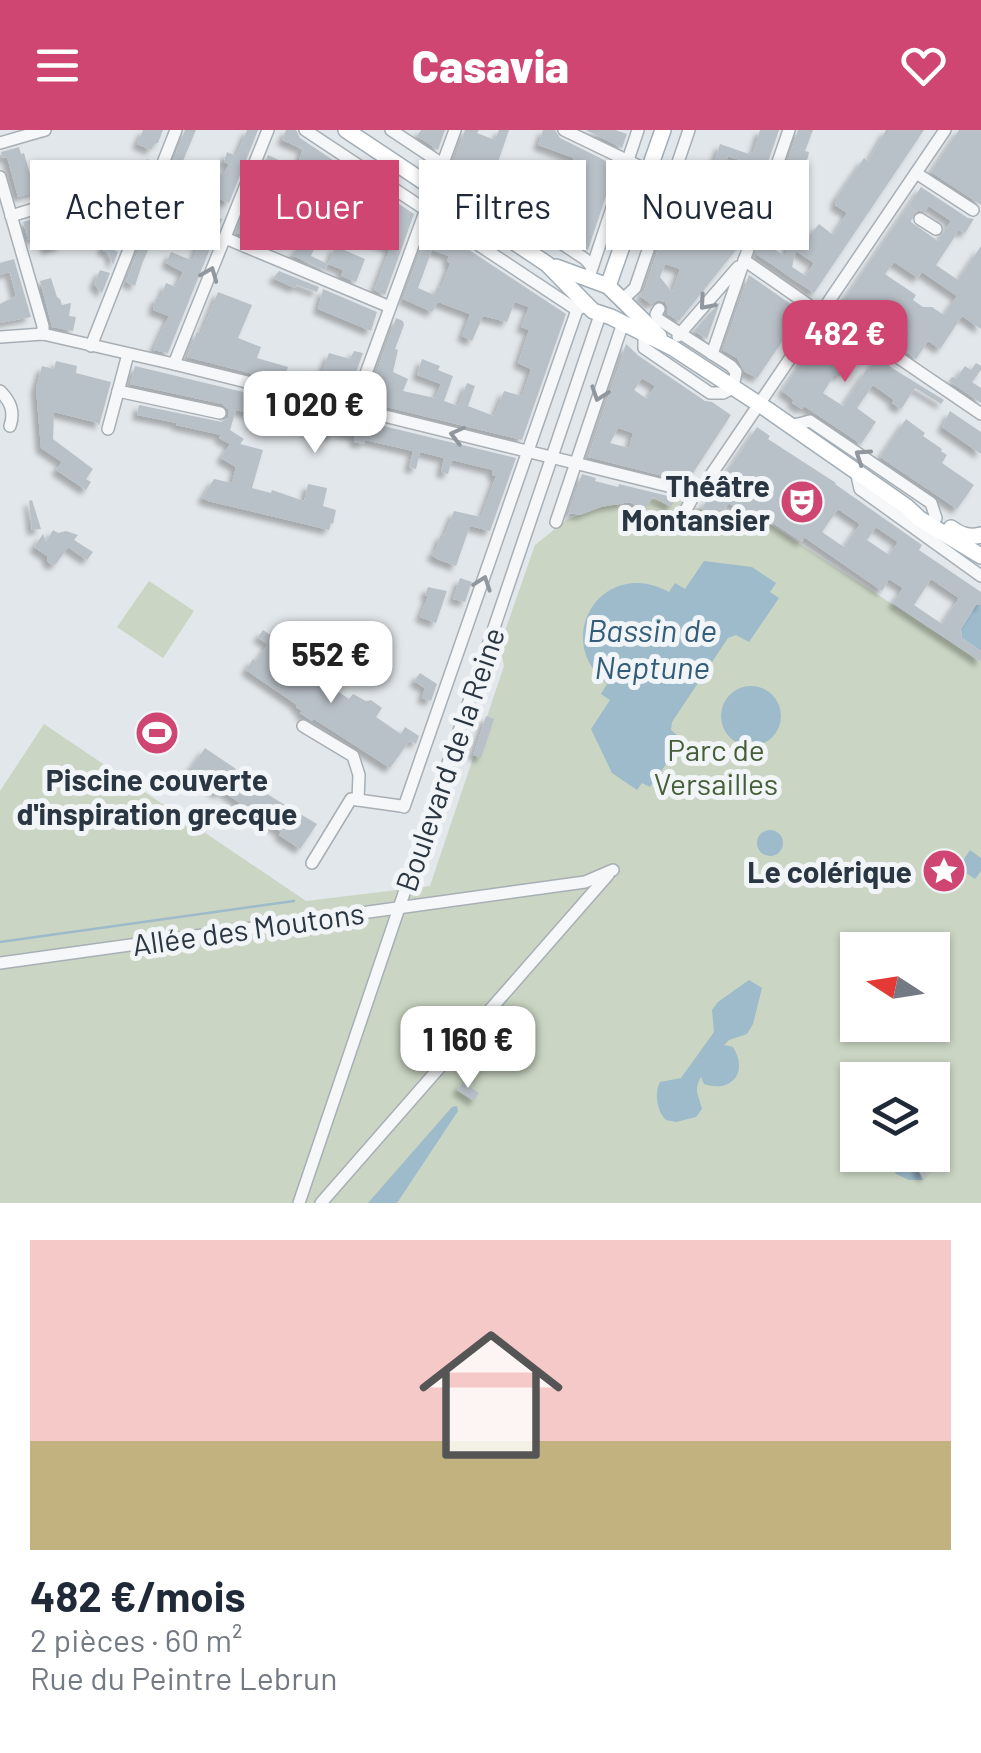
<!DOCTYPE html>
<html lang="fr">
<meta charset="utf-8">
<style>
:root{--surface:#fff;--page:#f6f6f7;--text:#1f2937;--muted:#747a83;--accent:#d04672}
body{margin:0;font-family:Barlow,sans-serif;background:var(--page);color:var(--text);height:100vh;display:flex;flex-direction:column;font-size:38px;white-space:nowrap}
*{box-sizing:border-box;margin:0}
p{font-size:32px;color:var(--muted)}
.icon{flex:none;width:55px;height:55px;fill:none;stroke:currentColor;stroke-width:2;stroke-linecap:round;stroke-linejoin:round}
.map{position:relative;height:1073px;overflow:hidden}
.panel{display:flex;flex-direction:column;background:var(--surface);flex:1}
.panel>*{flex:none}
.banner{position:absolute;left:30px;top:30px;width:922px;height:90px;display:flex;gap:20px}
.needle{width:65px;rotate:282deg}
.buttons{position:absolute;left:840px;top:802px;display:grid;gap:20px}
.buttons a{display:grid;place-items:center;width:110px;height:110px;border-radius:0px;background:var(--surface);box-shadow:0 2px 8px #0004;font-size:50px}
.price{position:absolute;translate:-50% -85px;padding:0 22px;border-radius:20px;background:#fff;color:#222;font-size:32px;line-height:65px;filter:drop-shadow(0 2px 5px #0008)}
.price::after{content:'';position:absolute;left:50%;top:60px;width:30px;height:22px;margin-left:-15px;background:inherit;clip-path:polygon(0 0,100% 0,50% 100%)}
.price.current{background:var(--accent);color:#fff}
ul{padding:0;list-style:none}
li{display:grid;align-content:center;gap:20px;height:530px;padding:0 30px}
li span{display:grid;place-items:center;height:310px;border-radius:0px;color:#555}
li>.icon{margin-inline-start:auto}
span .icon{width:180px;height:180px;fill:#fffc;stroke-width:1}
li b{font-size:42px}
.tag{padding:0 35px;border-radius:0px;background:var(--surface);box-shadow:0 2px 8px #0004;font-size:35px;line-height:90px}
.tag.current{background:var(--accent);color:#fff}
header{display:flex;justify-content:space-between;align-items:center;height:130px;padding:0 30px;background:var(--accent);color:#fff;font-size:45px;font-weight:800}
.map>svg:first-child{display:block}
.green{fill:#cad5c3;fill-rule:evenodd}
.water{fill:#9dbbcb}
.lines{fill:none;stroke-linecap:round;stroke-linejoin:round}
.stream{stroke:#9dbbcb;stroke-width:2.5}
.building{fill:#b9c1c8;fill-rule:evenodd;filter:url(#shadow)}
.minor-tunnel{stroke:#bdc4c9;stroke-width:11;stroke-dasharray:11 5.5;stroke-linecap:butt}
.minor-casing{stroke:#a7afb5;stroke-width:14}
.major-casing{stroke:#a1adb7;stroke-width:18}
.minor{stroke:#f5f7f9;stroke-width:11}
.major{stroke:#fff;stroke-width:15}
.oneway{stroke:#90979e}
.labels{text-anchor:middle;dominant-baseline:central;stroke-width:10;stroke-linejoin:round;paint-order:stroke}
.poi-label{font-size:30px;font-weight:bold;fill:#2a3743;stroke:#f2f5f8;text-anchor:end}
.park-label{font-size:30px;fill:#455f37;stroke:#f2f5f8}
.street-label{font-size:30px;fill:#2a3743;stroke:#f2f5f8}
.water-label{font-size:32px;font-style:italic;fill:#335d78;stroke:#f2f5f8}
</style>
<header><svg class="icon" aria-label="menu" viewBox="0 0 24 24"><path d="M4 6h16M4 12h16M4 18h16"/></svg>Casavia<svg class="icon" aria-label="heart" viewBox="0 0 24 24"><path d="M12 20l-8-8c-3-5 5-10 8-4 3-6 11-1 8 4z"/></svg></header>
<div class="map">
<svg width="981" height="1073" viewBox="0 0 981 1073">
<defs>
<filter id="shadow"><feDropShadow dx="-5" dy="5" stdDeviation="2.5" flood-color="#0004"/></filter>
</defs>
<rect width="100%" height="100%" fill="#e2e7eb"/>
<g class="green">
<path d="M677,365l14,11 10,3 64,12 216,141v541h-981v-412l44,-67 262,177 124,-15 74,-220 -4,-21 35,-100 31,-25 38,-14 8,-2 27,6 14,-13 18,9zM858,820h74v75h-74zM858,950h74v75h-74z"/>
<path d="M149,451l45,30 -31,47 -46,-31z"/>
</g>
<g class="water">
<path d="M704,431l48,6 24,16 -6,9 9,6 -30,44 -13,-7 -8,3 -56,84 -1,8 12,10 -33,47 -8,-4 -5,7 -25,-17 -21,-44 19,-29 -9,-6 6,-10c-57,-47 -3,-128 62,-92l6,-9 10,6z"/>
<path d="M976,475h5v46l-19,-13 -1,-9z"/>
<circle cx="751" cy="586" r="30"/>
<circle cx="770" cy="713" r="13"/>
<path d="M970,720l11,8v13l-6,8 -17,-11z"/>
<path d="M749,850l13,8 -9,36 -6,10 -18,6 -5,5 9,2c16,26 -2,46 -29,37l-3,-7c-8,14 -2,18 1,32l-6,8 -20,5 -10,-2c-9,-8 -12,-27 -6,-38l21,-4 33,-46 -2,-22 6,-8z"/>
<path d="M457,976l1,5 -61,92h-29l84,-96z"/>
<path d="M895,1025h20l7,11 -5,3 6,11h-14l-13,-6 -5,-7 1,-11z"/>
</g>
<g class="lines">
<path class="stream" d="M0,812l294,-41"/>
</g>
<g class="building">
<path d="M143,0h20l-5,13 -4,1 -3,6 -14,-6z"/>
<path d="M185,0h11l-16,38 5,2 -1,7 -7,12 -2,-1 -33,76 -7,22 -9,-4z"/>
<path d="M247,0h11l-29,73 -17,-7 17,-32 -5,-2 3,-10 9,4z"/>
<path d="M286,0h10l4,8 114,76 -29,81 -11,-5 16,-42 -24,-9 3,-7 -25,-9 3,-8 31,11 6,-14 -13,-6v-5l-13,-9 -2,5 -2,-1 -7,16 -7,-3 10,-24 -14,-10 -6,15 -7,-3 -2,6 -12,-5 -4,11 -3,-1 -6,3 -10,-6 -7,19 4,2 -4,9 -3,-2 -5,13 -6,-2 -3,9 -25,-10 31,-78 28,13 7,-19 -21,-9z"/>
<path d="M421,0h24l-7,20 -21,-14z"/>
<path d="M465,0h14l-2,3 18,7 4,-10h10l-13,38 35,23 4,-11 11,4 1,-3 17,6 10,-29 -36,-13 5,-15h12l5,8 56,28 -28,84 -134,-89z"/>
<path d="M586,0h29l12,4 -5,14z"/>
<path d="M760,0h19l-32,94 -14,-5 -2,3 13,9 -5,15 -60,75 -12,-7 1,-6 -3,-6 -7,-2 -7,4 -11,-8 4,-5 17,-51 26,9 6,-17 8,3 9,-25 -19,-7 -4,-1 -8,26 -12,-4 20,-59 3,1 -1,5 20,7 11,-34 29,10v-2l4,1zM728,26l19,6 -5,15 -19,-7zM665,134l15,5 -8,23 -12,-15z"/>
<path d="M798,0h15l-8,21 4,1 -1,5 -7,19 -7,-4 -1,3 -9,-3z"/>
<path d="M886,0h38l-110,163 -58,-39 5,-13 24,15 6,-21 14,6 14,-17 14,11 14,-22 -12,-8 2,-8 27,-39 4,3zM796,121l18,12 -8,13 -14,-9z"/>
<path d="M959,0h22v75l-50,-33z"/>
<path d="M19,17l2,7 3,-1 6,21 24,-8 6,19 -42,12 -11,-40 -4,1 -2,-6z"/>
<path d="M147,29l6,3 -8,22 -8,1 -5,-9 5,-12 7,3z"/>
<path d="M87,48l46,18 -21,53 6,3 -5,13 -5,-14 -4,1 -2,-5 4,-5 -2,-6 6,-2 -5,-14 -5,1 -7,-24 -21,6v-7l-6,-5 23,-7z"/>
<path d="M921,57l47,31 6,1 -9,14 -6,-3 -23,35 22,15 23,-34v83l-19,-13 -22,33 -12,-8 -12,18 -15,-11 8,-14 -33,-22 -9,13 -27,-19zM929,76l22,15 -13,20 -27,-19 2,-9 6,-3 6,1zM894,132l24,16 4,-6 35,24 -13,19 -12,-8h-9l-10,-7 3,-5 -31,-21z"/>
<path d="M778,62l7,6 -4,16 5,2 -6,15 -3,-1 -2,4 -11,-4z"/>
<path d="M60,81l1,5 -8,3 10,26 -16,5 -4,-15 -15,5 -5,-18z"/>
<path d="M204,82l18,7 -54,134 -15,-3 16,-34 -16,-6 2,-9 2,-4 3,1 6,-15 10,4 7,-15 -17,-9 5,-11 20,8 2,-2 6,-16 -6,-2z"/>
<path d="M430,94l136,90 -44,126 -156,-38 30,-84 7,3 1,4 -9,24 3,1 -5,22 15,7 -5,12 32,7 6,-14 -24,-9 5,-16 18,7 -2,4 15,6 -9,25 14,5 9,-23 8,3 -7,20 26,10 10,-25 18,5 9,-27 -13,-6 11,-33 -8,-3 8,-20 -14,-5 -8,20 -24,-6 -11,25 -10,-5 8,-22 -32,-12 -6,10 -29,-13zM432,120l17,6 -2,5 3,3 -9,24 -4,-1 -3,8 -16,-7z"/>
<path d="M300,114l14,5 -3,7 17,8 -3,6 -34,-15 5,-5h2z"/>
<path d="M335,116l30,13 -9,23 -15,-6 2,-6 -15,-6z"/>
<path d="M14,129l17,58 -31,6v-19l16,-8 -6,-24 -10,3v-12z"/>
<path d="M100,140l10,3 -8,20 -8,-9z"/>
<path d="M279,141l40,16 -2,5 -20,-7 -2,3 -22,-10z"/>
<path d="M749,145l53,37 -44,65h-3l-10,-5 -8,-14 -14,-8z"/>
<path d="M51,148l6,19 3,2 2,6 9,-2 -2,13 7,1 -3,14 -21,-4 -12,-46z"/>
<path d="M323,159l54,23 -6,19 -53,-22z"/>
<path d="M218,162l34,13 -14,33 23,9 -4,11 31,9 -2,6 8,2 -2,6 -3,2 -102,-26 10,-25 4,2z"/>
<path d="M720,172l-13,37 -13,-8z"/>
<path d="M829,192l14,9 -5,8 17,13 -16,25 -4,-3 -12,19 20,13 24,-37 2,1 10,-14 13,12 52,32 -3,4 -26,-16 -14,21 -9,-6 2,-3 -21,-15 -16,23 19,14 -15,22 -57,-38 -2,3 -10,-6 2,-3 -12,-9z"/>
<path d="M626,214l13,12 66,45 7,1 19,13 -44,67 -99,-25zM642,248l13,8 -8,13 -13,-9zM618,298l15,5 -4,15 -19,-5z"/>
<path d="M354,221l9,2 -16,44 -30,-11 12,-33 21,6z"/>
<path d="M56,231l21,5 -1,7 35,9 -12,44 -1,-3 -44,-11 -1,27 40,30 -7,10 5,3 -5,8 -30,-20 6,-8 -21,-14 -5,-60 6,-22 12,3z"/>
<path d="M976,233l5,3v4l-9,12 9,6v15l-32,-22 3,-4 4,2 9,-13 6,4z"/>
<path d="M135,236l381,92 -26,73 -20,-5 -14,40 -19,-7 -6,-5 5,-5 5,-15 3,2 10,-25 27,6 15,-41 -4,-1 1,-5 -41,-10 -4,14 -7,-2 3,-14 -24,-6 -4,17 -7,-2 4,-16 -48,-11 -1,4 -10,-2 1,-6 -3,-1 -18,-4 -1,5 -54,-14 -21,-3 1,-3 -23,-6 -6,20 14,9 -4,5 23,6 -11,38 19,5 1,-3 32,11 4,-17 19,4 -4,18 13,4 -3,14 -2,-1 -2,7 -121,-29 -6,-3 12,-19 18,4 4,-16 -15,-9 9,-14 -11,-6 2,-3 -45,-10 1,-2 -40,-8 2,-10 83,17 6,-4v-9l-6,-5 -92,-20z"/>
<path d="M950,281l31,21v22l-39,-27z"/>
<path d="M906,289l19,14 -2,3 19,13 -1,2 6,4 -5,8 32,22 -17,24 -77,-52z"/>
<path d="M757,297l13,9 -2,3 68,44 -1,1 87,61 -3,5 62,42v13h-5l-15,24 1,9 19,13v11l-88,-59 10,-15 -14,-9 -7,12 -78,-54 -2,5 -29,-19 -1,2 -7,-4 2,-3 -24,-5 -14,-10 -7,11 -21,-5 7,-10 11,2 2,-11 -5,-1zM838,379l22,15 -16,23 -22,-15zM876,397l22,15 -9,13 -22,-15zM931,449l28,19 -17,26 -28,-19z"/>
<path d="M582,344l14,4 -1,3 23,6 1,-3 57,14 -5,9 -18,-10 -9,14 -14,-9 -29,5 -21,8 -10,-2 -3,5z"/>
<path d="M32,370l9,29 -9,1 -3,-29z"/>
<path d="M53,400l5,3 8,-2 12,4 -4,5 19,12 -6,8 -19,-13 -12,17 -3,1 -5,-3 -1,-6 -13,-9 9,-13 3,8z"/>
<path d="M460,448l12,4 -7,20 -12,-3z"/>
<path d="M428,457l19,4 -11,32 -16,-6 8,-21 -3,-1z"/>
<path d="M263,500l27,18 -9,18 30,20 6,-9 32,22 4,-5 13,7 5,-1 11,8 -6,9 25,17 4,-7 14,9 -3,8 -6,-4 -20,28 -76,-49 -2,2 -12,-8 2,-2 -6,-4 1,-2 -51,-35 7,-11 3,2 12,-17 -10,-7z"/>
<path d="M420,543l17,11 -6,17 -9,-3 3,-10 -11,-7z"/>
<path d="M486,586l8,3 -13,39 -8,-3z"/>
<path d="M205,618l31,21 -2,3 38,25 45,27 -17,25 -21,-14 2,-3 -36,-25 -8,12 -4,-2 7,-14 -19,-13 -2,4 -31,-22z"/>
<path d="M463,952l16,11 -5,8 -17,-11z"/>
<path d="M915,1025h25l-16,23 -7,-9 5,-7z"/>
</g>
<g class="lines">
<path class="minor-tunnel" d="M906,79l14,10"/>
<defs>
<g id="minor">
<path d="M305,0l272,180"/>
<path d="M391,0l194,129 7,8"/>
<path d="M564,0l85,41"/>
<path d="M0,13l45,-13"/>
<path d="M916,43l57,37"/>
<path d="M0,47l43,149v8"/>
<path d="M11,86l52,-16"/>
<path d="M920,89l16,10"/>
<path d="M225,108l165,69"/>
<path d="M744,130l76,53"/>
<path d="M591,141l47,-141"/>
<path d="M622,170l13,-12 54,-158"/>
<path d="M824,177l157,107"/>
<path d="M644,204v14l66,45h13l10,-5 3,-16 -5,-6 -73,-47 -2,-5 3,-5"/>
<path d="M678,206l60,-69"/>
<path d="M0,207l43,-3 131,30 506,125 14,6"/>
<path d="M91,216l85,-216"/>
<path d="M712,224l77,-224"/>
<path d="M174,234l94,-234"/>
<path d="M0,261c10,10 15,20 10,35"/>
<path d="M118,261l102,22"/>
<path d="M353,279l102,-279"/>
<path d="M790,296l20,-5 121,82 5,15"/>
<path d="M108,299l20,-75"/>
<path d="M856,341l4,18 121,87"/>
<path d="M556,392l67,-199"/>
<path d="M676,398l18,-33 4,-1 247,-364"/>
<path d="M303,596l50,30 6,19 -1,25"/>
<path d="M404,677l173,-497 11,-6"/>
<path d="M312,733l39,-64 50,7"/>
<path d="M0,833l585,-81 28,-12"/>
<path d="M299,1073l301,-888"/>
<path d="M321,1073l287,-328"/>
</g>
<g id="major">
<path d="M346,0l201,134 46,47 18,6 62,31 95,62 139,97 13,12 61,37"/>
<path d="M556,137l52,19 51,50"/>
<path d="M608,156l55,-156"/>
<path d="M951,398c10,7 17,10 30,7"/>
</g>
</defs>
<use href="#minor" class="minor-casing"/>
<use href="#major" class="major-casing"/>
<use href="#minor" class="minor"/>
<use href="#major" class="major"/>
</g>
<defs><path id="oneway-chevron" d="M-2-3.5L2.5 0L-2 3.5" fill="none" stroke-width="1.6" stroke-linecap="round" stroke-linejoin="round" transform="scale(2.5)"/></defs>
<g class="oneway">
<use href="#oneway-chevron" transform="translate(210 144) rotate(-68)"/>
<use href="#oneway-chevron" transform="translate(706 173) rotate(131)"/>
<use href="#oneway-chevron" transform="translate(599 264) rotate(109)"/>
<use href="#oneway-chevron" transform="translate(457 305) rotate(-166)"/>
<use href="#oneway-chevron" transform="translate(862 326) rotate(-146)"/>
<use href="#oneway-chevron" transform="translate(483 453) rotate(-71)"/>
</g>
<defs>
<symbol id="theatre-disc" viewBox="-11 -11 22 22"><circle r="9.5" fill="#d04672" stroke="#f2f5f8"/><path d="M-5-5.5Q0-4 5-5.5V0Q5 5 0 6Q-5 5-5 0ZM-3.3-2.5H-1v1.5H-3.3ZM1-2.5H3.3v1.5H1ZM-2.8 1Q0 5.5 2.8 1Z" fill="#fff"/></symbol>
<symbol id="stadium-disc" viewBox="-11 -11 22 22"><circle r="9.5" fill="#d04672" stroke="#f2f5f8"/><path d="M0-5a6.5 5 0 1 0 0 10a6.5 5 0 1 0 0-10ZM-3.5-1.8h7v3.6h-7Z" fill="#fff"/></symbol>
<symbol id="sight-disc" viewBox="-11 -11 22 22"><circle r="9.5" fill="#d04672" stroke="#f2f5f8"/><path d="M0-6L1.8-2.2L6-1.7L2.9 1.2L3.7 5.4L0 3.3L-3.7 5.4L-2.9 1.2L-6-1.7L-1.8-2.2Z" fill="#fff"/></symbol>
</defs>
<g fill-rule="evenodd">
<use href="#theatre-disc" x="777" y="347" width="50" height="50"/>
<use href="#stadium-disc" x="132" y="578" width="50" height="50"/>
<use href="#sight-disc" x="919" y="716" width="50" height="50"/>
</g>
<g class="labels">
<g class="poi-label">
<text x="770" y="355">Théâtre<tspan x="770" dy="34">Montansier</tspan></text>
<text x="157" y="649" text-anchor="middle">Piscine couverte<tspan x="157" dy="34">d'inspiration grecque</tspan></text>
<text x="912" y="741">Le colérique</text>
</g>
<g class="park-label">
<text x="716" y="619">Parc de<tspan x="716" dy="34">Versailles</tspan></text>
</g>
<g class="street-label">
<text transform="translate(449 629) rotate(-71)">Boulevard de la Reine</text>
<text transform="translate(248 798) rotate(-8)">Allée des Moutons</text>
</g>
<g class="water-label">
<text x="652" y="499">Bassin de<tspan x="652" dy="37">Neptune</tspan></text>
</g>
</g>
</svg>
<div class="buttons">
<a><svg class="needle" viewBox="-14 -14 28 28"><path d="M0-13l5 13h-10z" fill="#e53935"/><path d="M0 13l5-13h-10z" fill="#747a83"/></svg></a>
<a><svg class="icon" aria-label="layers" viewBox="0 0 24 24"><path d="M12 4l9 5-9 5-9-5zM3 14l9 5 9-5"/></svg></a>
</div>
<b class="price current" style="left:845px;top:255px">482 €</b>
<b class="price" style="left:315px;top:326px">1 020 €</b>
<b class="price" style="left:331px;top:576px">552 €</b>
<b class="price" style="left:468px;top:961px">1 160 €</b>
<div class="banner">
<a class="tag">Acheter</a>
<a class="tag current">Louer</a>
<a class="tag">Filtres</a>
<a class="tag">Nouveau</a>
</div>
</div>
<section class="panel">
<ul>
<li><span style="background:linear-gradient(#f6c9c9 65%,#c2b280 0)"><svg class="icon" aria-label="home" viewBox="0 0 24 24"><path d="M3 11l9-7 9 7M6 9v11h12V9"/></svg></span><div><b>482 €/mois</b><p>2 pièces · 60 m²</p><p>Rue du Peintre Lebrun</p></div></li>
</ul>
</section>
